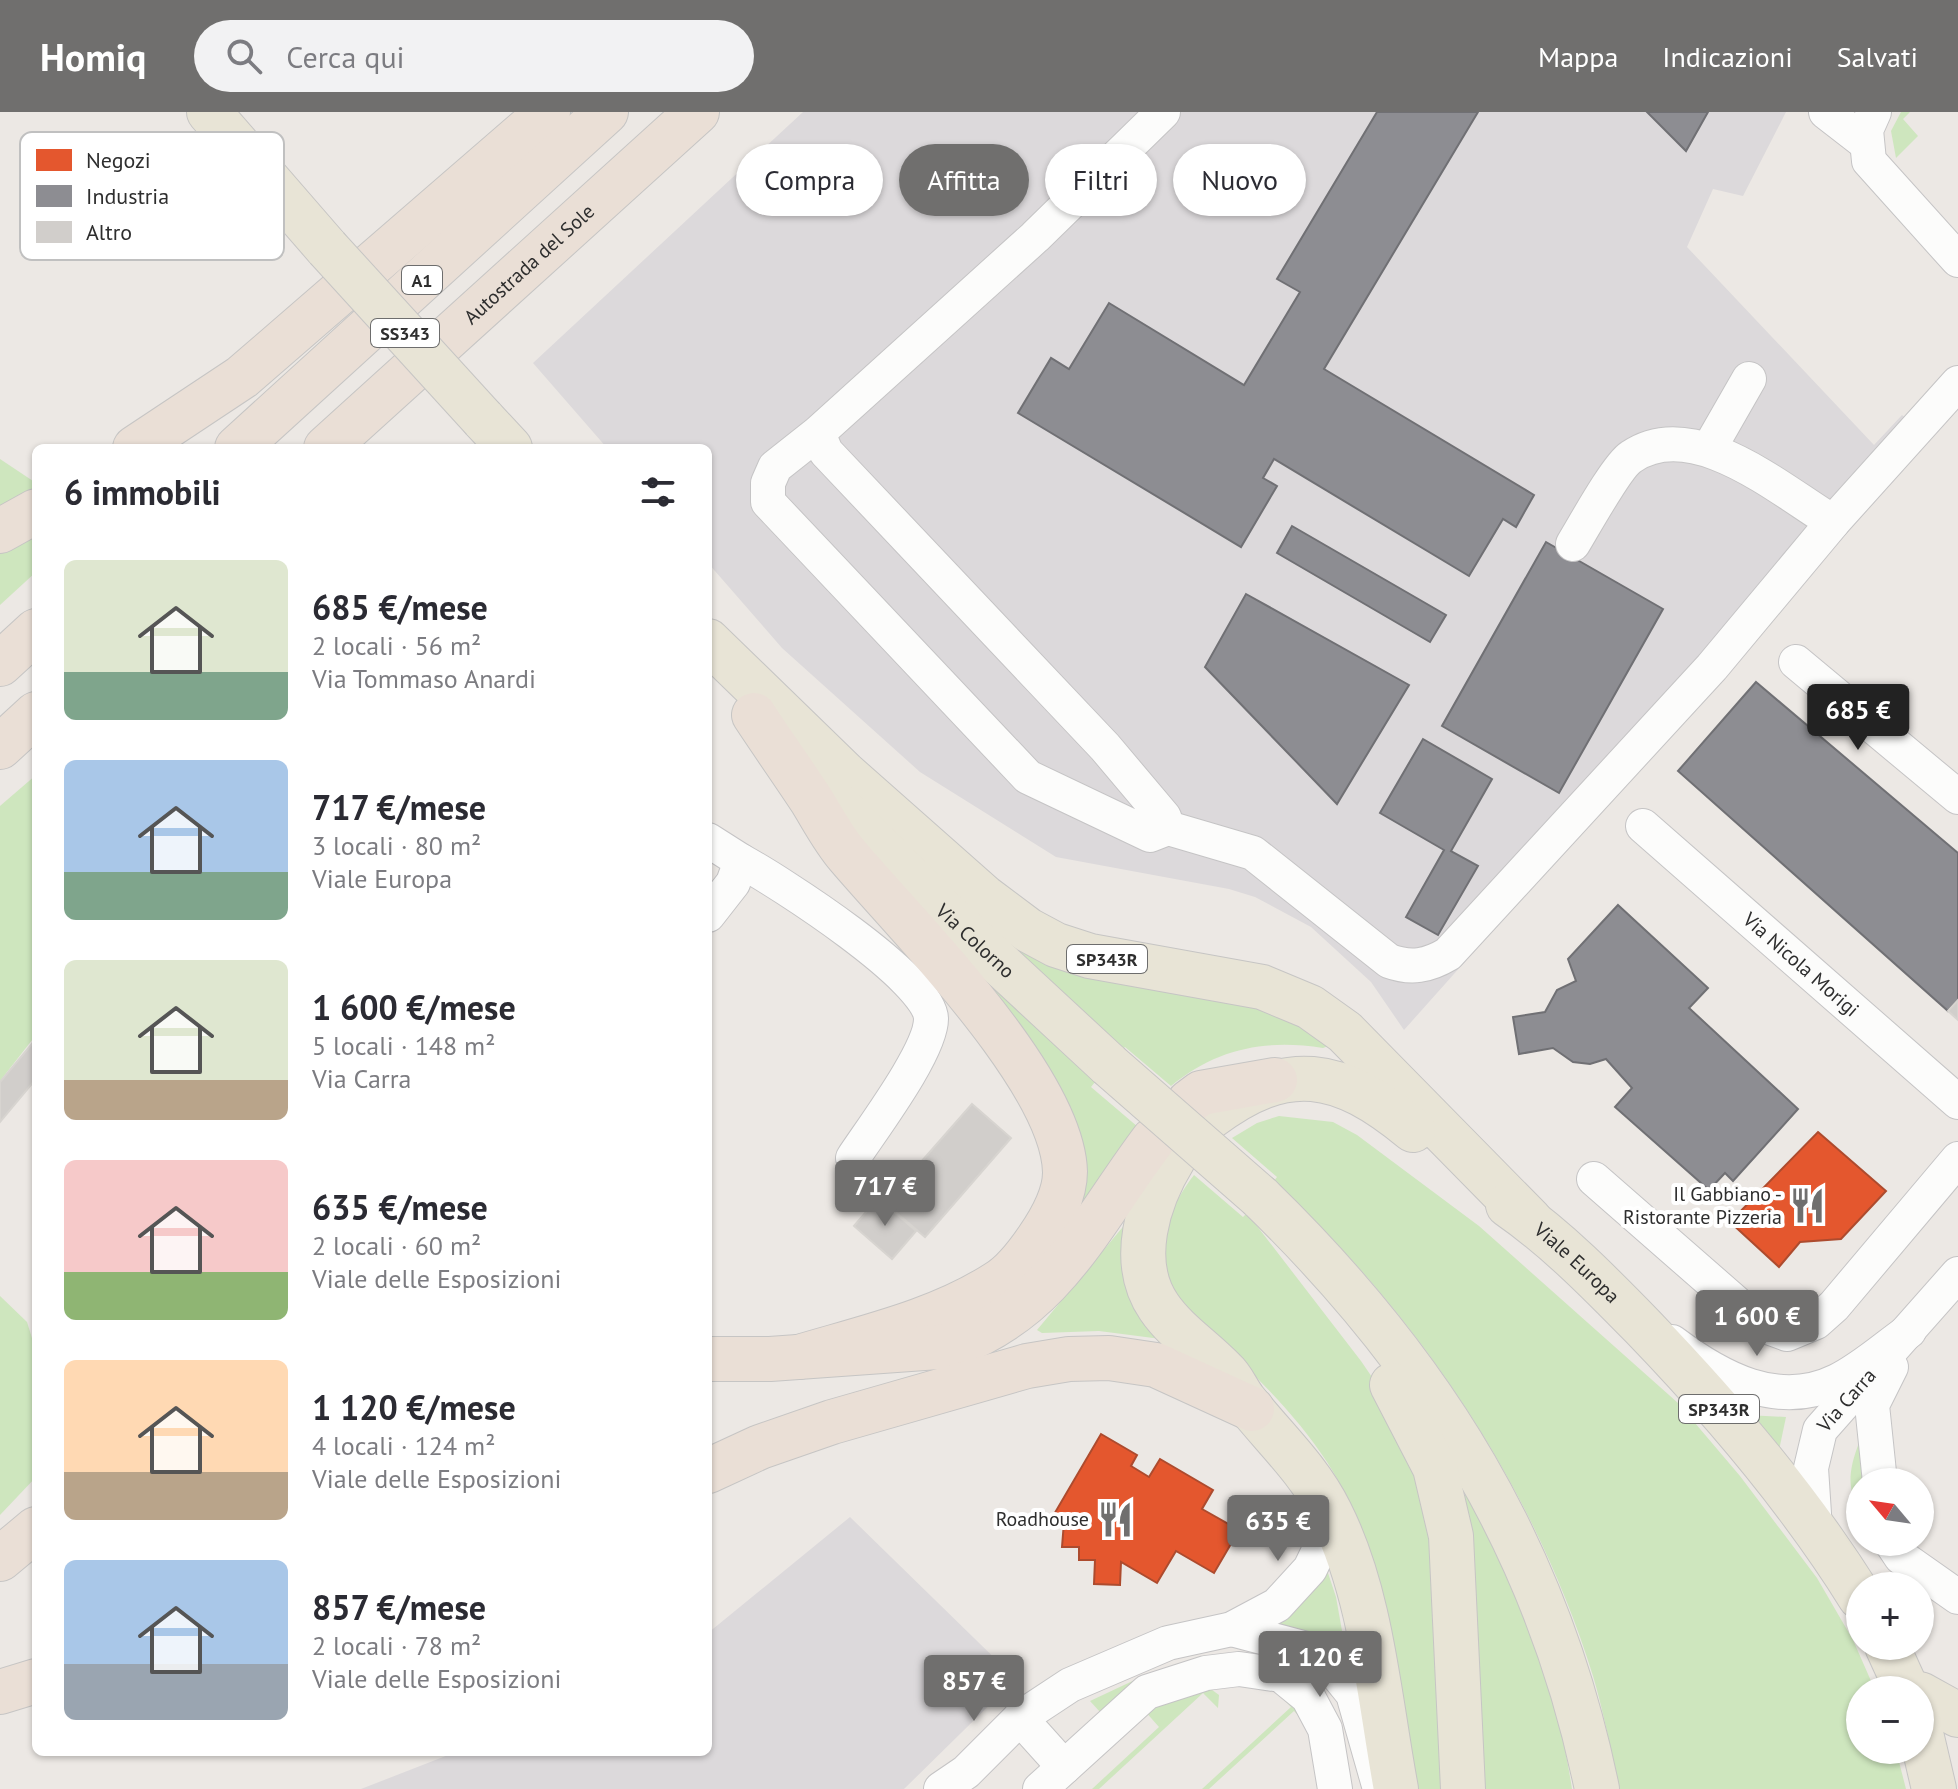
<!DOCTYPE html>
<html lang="it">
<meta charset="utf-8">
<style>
:root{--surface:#fff;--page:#f2f2f3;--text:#2b2b33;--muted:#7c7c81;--accent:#706f6e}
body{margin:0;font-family:"PT Sans",sans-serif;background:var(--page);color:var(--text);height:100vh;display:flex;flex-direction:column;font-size:30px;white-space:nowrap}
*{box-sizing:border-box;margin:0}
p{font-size:26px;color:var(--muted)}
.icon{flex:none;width:44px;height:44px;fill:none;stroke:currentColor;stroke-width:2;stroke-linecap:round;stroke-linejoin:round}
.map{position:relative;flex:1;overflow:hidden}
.side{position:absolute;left:32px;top:332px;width:680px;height:1312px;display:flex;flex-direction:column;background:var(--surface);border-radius:12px;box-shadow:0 2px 6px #0004}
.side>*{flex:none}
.banner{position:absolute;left:736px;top:32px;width:760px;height:72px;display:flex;gap:16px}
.needle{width:52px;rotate:299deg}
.controls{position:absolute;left:1846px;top:1356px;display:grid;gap:16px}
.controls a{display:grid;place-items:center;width:88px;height:88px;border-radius:50%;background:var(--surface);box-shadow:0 2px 6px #0004;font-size:40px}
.price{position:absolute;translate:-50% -68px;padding:0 18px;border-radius:8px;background:var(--accent);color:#fff;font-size:26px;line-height:52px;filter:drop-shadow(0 2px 4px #0008)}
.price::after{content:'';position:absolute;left:50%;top:48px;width:24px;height:18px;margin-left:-12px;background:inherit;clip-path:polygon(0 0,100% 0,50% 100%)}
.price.current{background:#222;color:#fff}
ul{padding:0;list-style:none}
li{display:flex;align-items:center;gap:24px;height:200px;padding:0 32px}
li span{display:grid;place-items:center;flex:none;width:224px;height:160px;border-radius:12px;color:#555}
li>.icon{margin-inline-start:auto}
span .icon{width:96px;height:96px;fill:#fffc;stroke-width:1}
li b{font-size:34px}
h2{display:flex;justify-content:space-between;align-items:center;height:96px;padding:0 32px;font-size:34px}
.chip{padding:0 28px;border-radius:36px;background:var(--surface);box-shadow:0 2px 6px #0004;font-size:28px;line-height:72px}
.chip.current{background:var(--accent);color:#fff}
header{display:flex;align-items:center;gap:48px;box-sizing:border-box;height:112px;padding:0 40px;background:var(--accent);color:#fff}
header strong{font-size:38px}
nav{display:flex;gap:44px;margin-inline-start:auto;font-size:28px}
.search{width:560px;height:72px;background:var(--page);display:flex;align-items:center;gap:20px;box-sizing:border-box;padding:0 28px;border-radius:44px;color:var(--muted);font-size:30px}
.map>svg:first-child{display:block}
.industrial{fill:#dcd9db}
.green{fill:#cee6be}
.shops{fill:#e4572e;stroke:#ad4b2e;stroke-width:2}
.industry{fill:#8d8d92;stroke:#707074;stroke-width:2}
.building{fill:#d1cecb;stroke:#d7d4d0;stroke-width:2}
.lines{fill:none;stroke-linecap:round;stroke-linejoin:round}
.minor-casing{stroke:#c5c4c5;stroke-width:36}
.major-casing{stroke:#c6c5c4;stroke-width:46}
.highway-casing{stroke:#c6c5c4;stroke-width:46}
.minor{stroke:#fcfcfb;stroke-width:34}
.major{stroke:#e8e4d6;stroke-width:44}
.highway{stroke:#eadfd6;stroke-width:44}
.major-bridge-casing{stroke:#c6c5c4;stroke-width:46;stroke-linecap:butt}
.major-bridge{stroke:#e8e4d6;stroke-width:44}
.labels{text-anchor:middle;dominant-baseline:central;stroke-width:8;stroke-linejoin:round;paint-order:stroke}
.shield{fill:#fff;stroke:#6d6d6d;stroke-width:2}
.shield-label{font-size:18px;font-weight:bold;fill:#2e2e2e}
.street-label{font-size:20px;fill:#2e2e2e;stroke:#fff}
.poi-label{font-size:20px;fill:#2e2e2e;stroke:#fff;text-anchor:end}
.key{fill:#fff;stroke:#c0c0c0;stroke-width:2}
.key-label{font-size:22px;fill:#2e2e2e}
</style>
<header>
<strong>Homiq</strong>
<div class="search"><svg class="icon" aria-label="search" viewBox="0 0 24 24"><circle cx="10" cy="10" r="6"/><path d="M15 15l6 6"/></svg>Cerca qui</div>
<nav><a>Mappa</a><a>Indicazioni</a><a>Salvati</a></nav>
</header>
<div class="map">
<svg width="1958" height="1677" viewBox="0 0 1958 1677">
<rect width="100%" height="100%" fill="#ece8e4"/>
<g class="industrial">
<path d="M803,0h983l-43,84 -30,-7 -26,58 187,198 28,-30 28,25 -526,590 -33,-48 -60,-55 -56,-30 -26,-8 -173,-32 -136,-85 -138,-124 -74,-85v-115h-101l-74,-85z"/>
<path d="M850,1405l166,162 -112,110h-543l95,-37h252v-119z"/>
</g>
<g class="green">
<path d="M1901,0h9l-7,7 15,17 -22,22 -5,-27z"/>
<path d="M0,347l36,24v11l-36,21z"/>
<path d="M36,417v43l-36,33v-53z"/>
<path d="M36,663v260l-36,46v-275z"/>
<path d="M983,809l233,70 81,29 31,26 -5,2c-57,-9 -106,0 -152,38l-46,-39 -3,3z"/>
<path d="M941,827l154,143 -4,5 47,40 -77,106 11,-38z"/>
<path d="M1279,1004l54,6 24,13 122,91 199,177 62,73 77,102 36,62 22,50h-15v60h36l10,39h-287c-8,-38 -15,-76 -26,-113 -59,-190 -174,-360 -319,-495l3,-4 -45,-39 25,-15z"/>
<path d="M1194,1063l49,42 4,-4 114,148 15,22 53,114 21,292h-33c-19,-109 -28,-232 -90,-327 -43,-66 -107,-118 -163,-173 -10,-39 5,-82 30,-114z"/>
<path d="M1127,1110l34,117 -62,-8 -57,2 -5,-3z"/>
<path d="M0,1184l27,26 9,29v126l-36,38z"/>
<path d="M1746,1303l40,2 -8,38z"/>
<path d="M1863,1320l6,50h-9v29c-17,-28 -8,-50 3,-79z"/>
<path d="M1466,1383c54,86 91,194 106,294h-97l-12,-293z"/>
<path d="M1327,1458l9,27 11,62 -73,-32z"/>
<path d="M1139,1566l-38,35 -11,-12z"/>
<path d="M1208,1575l11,8 -1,13 -15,-15 -104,96h-7l67,-62 -15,-17z"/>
<path d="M1276,1579l7,1 25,34 -14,-15 -85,78h-7l89,-82z"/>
</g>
<g class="shops">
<path d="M1818,1020l68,59 -45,48 -41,3 -21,25 -49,-45z"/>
<path d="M1101,1322l36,21 -6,11 18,11 11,-18 53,31 -11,19 37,21 -25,43 -38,-22 -19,32 -36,-21 -1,23 -26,-1 1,-24h-16v-13h-17l2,-25 -11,-6z"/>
</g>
<g class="industry">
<path d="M1377,0h101l-154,257 210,126 -18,32 -13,-8 -34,57 -195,-117 -11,19 14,8 -36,61 -223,-134 33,-55 18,11 40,-66 135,82 56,-93 -23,-13z"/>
<path d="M1647,0h61l-22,39z"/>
<path d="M1292,414l154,89 -16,27 -153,-89z"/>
<path d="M1546,430l117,67 -104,184 -117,-67z"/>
<path d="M1246,482l163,91 -72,119 -132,-137z"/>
<path d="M1756,570l202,171v147l-10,11 -270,-240z"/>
<path d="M1423,627l69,40 -41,72 27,15 -40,69 -32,-18 38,-67 -64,-37z"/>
<path d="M1618,793l90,83 -19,20 109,101 -65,72 -8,-8 -16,17 -94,-83 17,-19 -26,-29 -16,5 -17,-2 -20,-14 -34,6 -6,-37 32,-5 12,-22 19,-9 -8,-22z"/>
</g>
<g class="building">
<path d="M1958,888v20l-10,-9z"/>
<path d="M36,927v40l-36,43v-40z"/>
<path d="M972,992l39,34 -86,99 -40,-34z"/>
<path d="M878,1086l38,33 -24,28 -38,-33z"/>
</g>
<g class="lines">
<defs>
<g id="minor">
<path d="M1826,0l40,31"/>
<path d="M1874,0l-8,18 3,31 89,99"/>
<path d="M818,321l8,19 279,295 59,70 4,11 -18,7 -122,-58 -260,-275v-19l7,-16 43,-34 217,-196 128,-125"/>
<path d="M1710,335l39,-68"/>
<path d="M1833,410l125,-139"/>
<path d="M1796,550l162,135"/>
<path id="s1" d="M1643,714l315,276"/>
<path d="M1168,716l85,25 136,108c22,8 39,5 59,-7l264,-287 121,-145c-53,-32 -140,-108 -202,-65 -14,9 -47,69 -58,87"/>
<path d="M708,728l33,21 -8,22 -25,32"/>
<path d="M741,749c37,20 190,118 190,158 0,32 -59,110 -78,139"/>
<path d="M1594,1067l166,145 27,10 29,-12 18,-16 124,-147"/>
<path d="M1672,1230c48,36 106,68 165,39 25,-12 49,-34 72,-50"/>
<path d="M1880,1370l-8,-77 19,-38"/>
<path id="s2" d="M1815,1417l-4,-61 9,-38 138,-156"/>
<path d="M1891,1430l10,15 57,40"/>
<path d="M1232,1517l78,21 26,23 17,21 27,95"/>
<path d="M1020,1606l44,49"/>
<path d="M941,1677l25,-17 54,-54 50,-33 98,-42 64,-14 45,-24 33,-36 11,-23 -1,-44"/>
<path d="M1040,1677l107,-97 59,-19 33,-4 42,6 27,22 17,32 10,60"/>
</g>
<g id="major">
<path d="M209,0l118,136"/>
<path d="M483,307l27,29"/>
<path d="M708,529l137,133 139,123 44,33 28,15 34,11 172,31 48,20 35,25 185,188"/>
<path id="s3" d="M812,667l132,133 165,153"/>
<path d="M1209,1006c78,-59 130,-49 204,12"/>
<path d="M1174,1046c-26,42 -46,104 -15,149 17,25 44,42 65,64 9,8 13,20 21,30 29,37 63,67 85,111 42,83 49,186 66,277"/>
<path d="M1260,1085c174,169 288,353 337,592"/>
<path id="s4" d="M1508,1093c49,34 93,79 135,122 80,83 156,172 217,270"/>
<path d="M1392,1273l43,83 16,68 12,253"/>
<path d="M1887,1534l20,44"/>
<path d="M1920,1582l38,21"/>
<path d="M1920,1617l14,60"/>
</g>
<g id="highway">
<path d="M135,336l107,-71 306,-265"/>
<path d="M237,336l369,-336"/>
<path id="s5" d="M326,336l371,-336"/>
<path d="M0,419l36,-20"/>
<path d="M0,552l36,-33"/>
<path d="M754,603c19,29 39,57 58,86 11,18 22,39 36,55 60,71 215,224 217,316 0,24 -14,48 -27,67 -11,16 -24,34 -41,44 -59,38 -131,54 -198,74"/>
<path d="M0,635l36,-33"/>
<path d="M1189,990l12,-9 74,-13"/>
<path d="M708,1247h62l182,-13c103,-38 139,-124 201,-206"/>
<path d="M708,1359l52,-24 72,-25 195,-56 42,-7 40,-1 47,7 96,44"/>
<path d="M0,1447l36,-30"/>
<path d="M0,1580l36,-11"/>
</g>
</defs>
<use href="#minor" class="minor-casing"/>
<use href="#major" class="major-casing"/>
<use href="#highway" class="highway-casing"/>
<use href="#minor" class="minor"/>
<use href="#major" class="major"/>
<use href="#highway" class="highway"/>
<defs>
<g id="major-bridge">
<path d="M327,136l156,171"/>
<path d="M1109,953l151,132"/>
</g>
</defs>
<use href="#major-bridge" class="major-bridge-casing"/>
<use href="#major-bridge" class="major-bridge"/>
</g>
<defs>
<symbol id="restaurant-bare" viewBox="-9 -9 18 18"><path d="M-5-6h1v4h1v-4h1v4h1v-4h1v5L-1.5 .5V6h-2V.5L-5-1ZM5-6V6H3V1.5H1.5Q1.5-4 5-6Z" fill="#706f6e" stroke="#fff" stroke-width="2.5" paint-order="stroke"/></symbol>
</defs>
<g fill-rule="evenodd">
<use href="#restaurant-bare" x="1782" y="1068" width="51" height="51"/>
<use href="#restaurant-bare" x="1090" y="1382" width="51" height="51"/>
</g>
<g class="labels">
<g class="shield">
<rect x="402" y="154" width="40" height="28" rx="6"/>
<rect x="371" y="207" width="68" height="28" rx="6"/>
<rect x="1067" y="833" width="80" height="28" rx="6"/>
<rect x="1679" y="1283" width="80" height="28" rx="6"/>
</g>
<g class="shield-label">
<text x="422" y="168">A1</text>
<text x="405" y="221">SS343</text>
<text x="1107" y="847">SP343R</text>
<text x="1719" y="1297">SP343R</text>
</g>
<g class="street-label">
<text stroke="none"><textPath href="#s5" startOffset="274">Autostrada del Sole</textPath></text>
<text stroke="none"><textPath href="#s3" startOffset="230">Via Colorno</textPath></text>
<text stroke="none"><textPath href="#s1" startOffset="210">Via Nicola Morigi</textPath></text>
<text stroke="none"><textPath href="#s4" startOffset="90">Viale Europa</textPath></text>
<text stroke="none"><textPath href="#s2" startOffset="140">Via Carra</textPath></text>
</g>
<g class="poi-label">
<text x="1782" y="1082">Il Gabbiano -<tspan x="1782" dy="23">Ristorante Pizzeria</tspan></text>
<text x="1089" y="1407">Roadhouse</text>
</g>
</g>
<rect x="20" y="20" width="264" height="128" rx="12" class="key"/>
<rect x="36" y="37" width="36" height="22" fill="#e4572e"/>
<rect x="36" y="73" width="36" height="22" fill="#8d8d92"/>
<rect x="36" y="109" width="36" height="22" fill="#d1cecb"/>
<g class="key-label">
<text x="86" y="56">Negozi</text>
<text x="86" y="92">Industria</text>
<text x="86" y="128">Altro</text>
</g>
</svg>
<div class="controls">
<a><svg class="needle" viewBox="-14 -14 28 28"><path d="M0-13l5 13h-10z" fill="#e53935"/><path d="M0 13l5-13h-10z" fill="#7c7c81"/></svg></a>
<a>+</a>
<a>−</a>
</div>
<b class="price current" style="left:1858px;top:640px">685 €</b>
<b class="price" style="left:885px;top:1116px">717 €</b>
<b class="price" style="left:1757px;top:1246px">1 600 €</b>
<b class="price" style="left:1278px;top:1451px">635 €</b>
<b class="price" style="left:1320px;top:1587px">1 120 €</b>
<b class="price" style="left:974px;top:1611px">857 €</b>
<div class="banner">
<a class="chip">Compra</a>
<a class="chip current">Affitta</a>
<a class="chip">Filtri</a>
<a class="chip">Nuovo</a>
</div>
<section class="side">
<h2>6 immobili<svg class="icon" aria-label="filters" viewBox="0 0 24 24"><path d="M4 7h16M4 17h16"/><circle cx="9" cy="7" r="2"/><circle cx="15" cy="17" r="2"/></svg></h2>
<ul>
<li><span style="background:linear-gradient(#dfe7d0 70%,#7fa58c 0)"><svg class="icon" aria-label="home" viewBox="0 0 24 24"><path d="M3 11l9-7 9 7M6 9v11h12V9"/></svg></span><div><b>685 €/mese</b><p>2 locali · 56 m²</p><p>Via Tommaso Anardi</p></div></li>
<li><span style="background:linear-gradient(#a9c7e8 70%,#7fa58c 0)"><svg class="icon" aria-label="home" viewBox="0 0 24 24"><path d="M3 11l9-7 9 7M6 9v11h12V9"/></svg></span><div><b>717 €/mese</b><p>3 locali · 80 m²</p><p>Viale Europa</p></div></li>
<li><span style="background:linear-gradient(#dfe7d0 75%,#b9a48a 0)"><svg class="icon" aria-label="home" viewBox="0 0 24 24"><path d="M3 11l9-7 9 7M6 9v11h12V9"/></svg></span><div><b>1 600 €/mese</b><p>5 locali · 148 m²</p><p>Via Carra</p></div></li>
<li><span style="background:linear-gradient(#f6c9c9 70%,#8fb573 0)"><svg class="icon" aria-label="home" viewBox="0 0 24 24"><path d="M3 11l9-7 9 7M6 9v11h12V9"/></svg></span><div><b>635 €/mese</b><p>2 locali · 60 m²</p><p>Viale delle Esposizioni</p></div></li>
<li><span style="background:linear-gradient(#ffd9b3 70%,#b9a48a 0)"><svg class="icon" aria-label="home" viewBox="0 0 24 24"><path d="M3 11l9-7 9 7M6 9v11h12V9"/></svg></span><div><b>1 120 €/mese</b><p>4 locali · 124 m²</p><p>Viale delle Esposizioni</p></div></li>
<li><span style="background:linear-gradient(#a9c7e8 65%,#9aa5b1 0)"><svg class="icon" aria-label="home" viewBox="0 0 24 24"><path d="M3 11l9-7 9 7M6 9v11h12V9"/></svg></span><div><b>857 €/mese</b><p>2 locali · 78 m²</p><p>Viale delle Esposizioni</p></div></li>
</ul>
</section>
</div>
